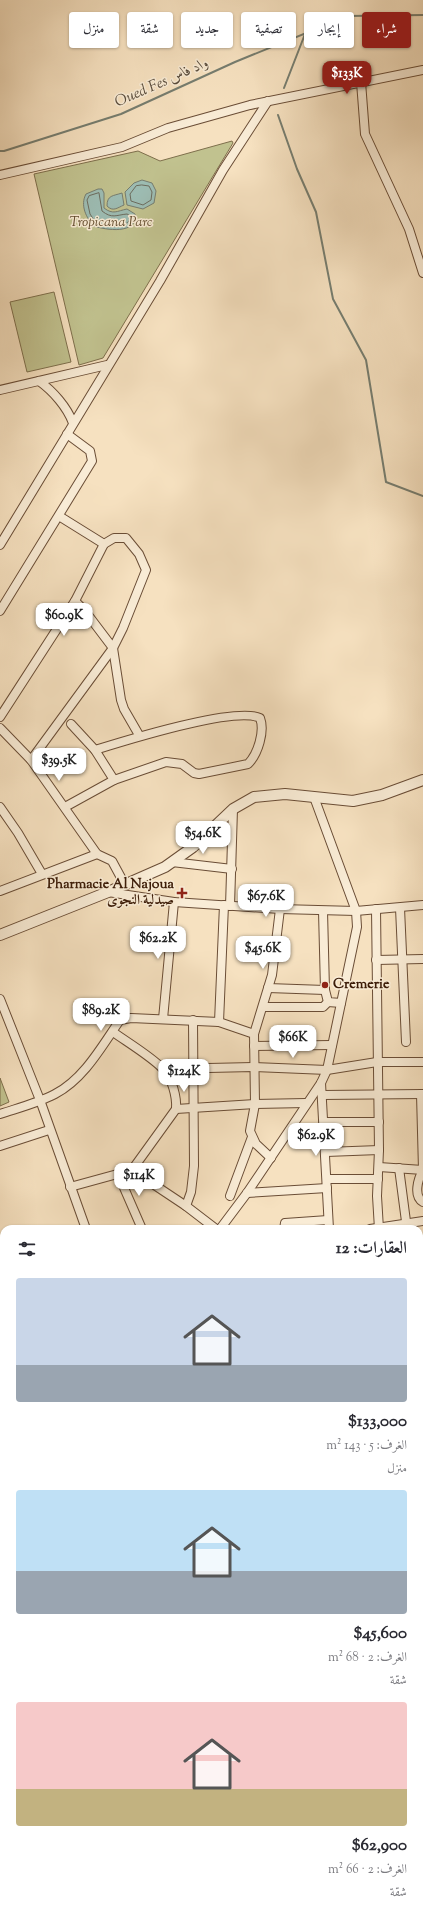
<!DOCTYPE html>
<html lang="ar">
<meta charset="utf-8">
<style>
:root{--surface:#fff;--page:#f2f2f3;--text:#2b2b33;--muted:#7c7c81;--accent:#8f2418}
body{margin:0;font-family:"Sorts Mill Goudy",Amiri,serif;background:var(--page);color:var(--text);direction:rtl;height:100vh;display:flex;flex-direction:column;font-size:15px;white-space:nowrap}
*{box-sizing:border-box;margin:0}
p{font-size:13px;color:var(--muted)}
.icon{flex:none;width:22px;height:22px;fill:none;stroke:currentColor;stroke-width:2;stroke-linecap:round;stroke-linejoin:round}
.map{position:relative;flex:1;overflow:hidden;direction:ltr}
.drawer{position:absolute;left:0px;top:1225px;width:423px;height:692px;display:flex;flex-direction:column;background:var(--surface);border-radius:12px 12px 0 0;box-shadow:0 1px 3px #0004;direction:rtl}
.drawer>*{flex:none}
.hud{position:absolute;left:12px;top:12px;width:399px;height:36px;direction:rtl;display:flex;gap:8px}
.price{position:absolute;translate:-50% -34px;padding:0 9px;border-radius:8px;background:#fff;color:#222;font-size:13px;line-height:26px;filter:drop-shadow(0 1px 2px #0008)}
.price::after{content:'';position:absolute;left:50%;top:24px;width:12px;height:9px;margin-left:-6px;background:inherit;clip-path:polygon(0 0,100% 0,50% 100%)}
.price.selected{background:var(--accent);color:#fff}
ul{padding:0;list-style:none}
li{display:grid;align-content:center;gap:8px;height:212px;padding:0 16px}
li span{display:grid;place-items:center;height:124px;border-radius:4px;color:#555}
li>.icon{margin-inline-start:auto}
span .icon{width:72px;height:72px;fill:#fffc;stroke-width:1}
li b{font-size:17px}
h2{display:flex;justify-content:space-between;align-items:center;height:48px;padding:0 16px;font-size:17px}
.pill{padding:0 14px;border-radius:4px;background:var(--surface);box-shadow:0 1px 3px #0004;font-size:14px;line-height:36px}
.pill.selected{background:var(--accent);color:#fff}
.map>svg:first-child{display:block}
.green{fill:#c1c28f;stroke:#7e6f4c}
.water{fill:#9dbdb4;stroke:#767d6f}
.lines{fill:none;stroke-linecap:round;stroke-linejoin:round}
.shore{stroke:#6c6c5e;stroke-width:1}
.stream{stroke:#767d6f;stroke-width:2}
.minor-casing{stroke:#6a4d36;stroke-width:10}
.tertiary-casing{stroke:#6a4d36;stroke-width:12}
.minor{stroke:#f9ecd6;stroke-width:8}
.tertiary{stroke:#f9ecd6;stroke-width:10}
.poi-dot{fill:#8f2418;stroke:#f9ecd6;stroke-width:1.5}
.labels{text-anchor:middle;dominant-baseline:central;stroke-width:3;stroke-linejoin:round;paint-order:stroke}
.park-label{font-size:14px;font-style:italic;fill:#644e30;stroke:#f9ecd6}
.poi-label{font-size:14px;font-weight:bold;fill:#3c1c08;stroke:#f9ecd6;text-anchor:end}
.water-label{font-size:15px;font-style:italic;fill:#594c3c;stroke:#f9ecd6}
</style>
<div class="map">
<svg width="423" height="1917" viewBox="0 0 423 1917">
<rect width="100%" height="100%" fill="#f6e1c0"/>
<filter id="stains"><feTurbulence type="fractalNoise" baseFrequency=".005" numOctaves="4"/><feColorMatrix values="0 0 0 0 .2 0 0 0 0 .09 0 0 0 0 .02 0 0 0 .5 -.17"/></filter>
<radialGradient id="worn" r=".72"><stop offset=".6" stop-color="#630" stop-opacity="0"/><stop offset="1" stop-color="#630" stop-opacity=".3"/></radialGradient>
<g class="green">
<path d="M232,141l1,2 -130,215 -24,7 -45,-191 104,-23 22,10z"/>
<path d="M54,292l17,70 -44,10 -17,-70z"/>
<path d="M0,1078l9,24 -9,4z"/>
<path d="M419,1365l4,5v75l-4,-19z"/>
<path d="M423,1500v39l-4,-11v-24z"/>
<path d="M0,1774l4,11v115l-4,-10z"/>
<path d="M419,1905l4,12h-108v-4h104z"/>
</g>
<g class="water">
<path d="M142,180l10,3 4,8 -2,12 -11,6 -16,-4 -2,-13 9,-9z"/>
<path d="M98,189h4l2,4v15c9,7 13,3 23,1l8,5c3,21 -30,16 -41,12 -8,-8 -14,-21 -8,-32z"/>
<path d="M122,193l2,12c-7,3 -11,7 -17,1 0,-11 6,-10 15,-13z"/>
</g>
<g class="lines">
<g class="shore">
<path d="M142,185l7,1 3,6 -1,8 -8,5 -12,-4 -1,-7 6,-8z"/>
<path d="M99,193l3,18c10,8 14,4 25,3l4,2c-3,15 -25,10 -35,7l-6,-9 -3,-14 2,-4z"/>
</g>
<g class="stream">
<path d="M284,88l21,-54"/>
<path d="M278,115l19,54 19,43 17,87 33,61 20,122 37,14"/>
<path d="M0,151h4l117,-37 114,-52 113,-46 75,-1"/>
<path d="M419,1315l4,-7"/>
<path d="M419,1534l4,5"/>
</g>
<defs>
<g id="minor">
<path d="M361,82l4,52 44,95 14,44"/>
<path d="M0,175l122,-28 46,-19 82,-23 173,-35"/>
<path d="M39,381c14,10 28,26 34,42"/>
<path d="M0,390l107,-25"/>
<path d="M0,545l160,-264 63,-111 45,-69"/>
<path d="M75,601l10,10 28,37 8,52 3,9 15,26"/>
<path d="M0,611l92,-150 -2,-10 -23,-17"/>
<path d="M0,717l75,-116 29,-57"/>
<path d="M71,724l24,26 19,30"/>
<path d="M0,728l31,32 66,94 15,7 13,24"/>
<path d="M31,760l82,-112 10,-20 23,-58 -7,-16 -13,-16h-12l-10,6 -45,-28"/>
<path d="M0,807l18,26 24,41"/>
<path d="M65,807l49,-27 52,-18 16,2 12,9 5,1 49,-10c10,-10 17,-33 12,-46 -25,-12 -136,23 -165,32"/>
<path d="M172,862l60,7"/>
<path d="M0,891l97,-37"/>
<path d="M108,892l66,10 106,7 76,2 67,-6"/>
<path d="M230,906l3,-97"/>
<path d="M400,908l6,134"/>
<path d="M376,909l3,241 -2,46 2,33"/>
<path d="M323,911l2,79 3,12 13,1"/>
<path d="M376,960l47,-1"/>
<path d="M268,988l57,2"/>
<path d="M0,999l40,101 46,129"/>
<path d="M263,1007h60l5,-5"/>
<path d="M163,1019l11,-117"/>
<path d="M219,1022l5,-117"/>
<path d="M254,1034l18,-59 8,-66"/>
<path d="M254,1046l78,-1"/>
<path d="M164,1069l89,-2 74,3 50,-8h46"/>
<path d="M321,1083l8,146"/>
<path d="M421,1094l2,76c-5,9 -10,26 0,32"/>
<path d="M322,1095l101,-1"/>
<path d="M176,1109l79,-5 51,-1"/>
<path d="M0,1114c18,-6 38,-11 55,-20 29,-15 47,-48 65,-74l11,-2 88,4 35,12 1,70 -5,27 6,13 15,14"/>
<path d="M324,1122h55"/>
<path d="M0,1146l49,-16"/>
<path d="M326,1152l53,-2"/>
<path d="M379,1167l44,3"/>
<path d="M399,1168l8,61"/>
<path d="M132,1170l54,36 30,23"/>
<path d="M118,1174l24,55"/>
<path d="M327,1179h51"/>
<path d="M70,1187l62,-17 44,-61c1,-12 -4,-31 -13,-40 -11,-12 -36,-27 -50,-37"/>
<path d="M247,1193l80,-5"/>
<path d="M230,1196l22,-59"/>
<path d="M186,1206l5,-14 3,-26 -1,-146"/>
<path d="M220,1229l27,-36 74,-110 6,-13 30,-143 -1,-16 -42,-114"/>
<path d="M284,1229l1,-6 43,-3"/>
<path d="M370,1229l53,-8"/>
<path d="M0,1268l4,-1"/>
<path d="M419,1301l4,-8"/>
<path d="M0,1304l4,-1"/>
<path d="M0,1333l4,-1"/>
<path d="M0,1428l4,11"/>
<path d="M0,1503l4,-1"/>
<path d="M0,1598l4,10"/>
<path d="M0,1650l4,-2"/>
<path d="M0,1747l4,-2"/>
<path d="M419,1765l4,14"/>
<path d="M121,1913l1,4"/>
<path d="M185,1913l1,4"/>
<path d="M92,1917l10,-4"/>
</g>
<g id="tertiary">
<path d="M0,935l108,-43 57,-25 28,-20 40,-38 21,-12 31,-3 68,7 29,-6 41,-15"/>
<path d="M0,1761l4,5"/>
<path d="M0,1905l5,12"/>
<path d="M57,1913l1,4"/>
<path d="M32,1917l8,-2 9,2"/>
</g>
</defs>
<use href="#minor" class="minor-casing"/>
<use href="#tertiary" class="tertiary-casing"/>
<use href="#minor" class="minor"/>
<use href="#tertiary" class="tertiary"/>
</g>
<g class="poi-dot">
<path d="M180 887h4v4h4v4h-4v4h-4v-4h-4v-4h4z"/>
<circle cx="325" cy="985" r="4"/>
</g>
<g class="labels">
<g class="park-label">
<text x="111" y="223">Tropicana Parc</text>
</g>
<g class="poi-label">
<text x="174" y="885">Pharmacie Al Najoua<tspan x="174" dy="16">صيدلية النجوى</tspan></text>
<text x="333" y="985" text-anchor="start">Cremerie</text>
</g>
<g class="water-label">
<text transform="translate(162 83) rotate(-24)">Oued Fes واد فاس</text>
</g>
</g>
<rect width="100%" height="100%" filter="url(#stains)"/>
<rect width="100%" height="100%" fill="url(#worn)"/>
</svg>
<b class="price selected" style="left:347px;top:95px">$133K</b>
<b class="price" style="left:64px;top:637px">$60.9K</b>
<b class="price" style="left:59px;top:782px">$39.5K</b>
<b class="price" style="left:203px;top:855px">$54.6K</b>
<b class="price" style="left:266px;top:918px">$67.6K</b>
<b class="price" style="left:158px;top:960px">$62.2K</b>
<b class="price" style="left:263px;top:970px">$45.6K</b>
<b class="price" style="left:101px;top:1032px">$89.2K</b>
<b class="price" style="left:293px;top:1059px">$66K</b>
<b class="price" style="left:184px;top:1093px">$124K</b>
<b class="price" style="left:316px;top:1157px">$62.9K</b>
<b class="price" style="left:139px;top:1197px">$114K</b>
<div class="hud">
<a class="pill selected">شراء</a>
<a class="pill">إيجار</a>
<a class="pill">تصفية</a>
<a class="pill">جديد</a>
<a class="pill">شقة</a>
<a class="pill">منزل</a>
</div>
<section class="drawer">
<h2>العقارات: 12<svg class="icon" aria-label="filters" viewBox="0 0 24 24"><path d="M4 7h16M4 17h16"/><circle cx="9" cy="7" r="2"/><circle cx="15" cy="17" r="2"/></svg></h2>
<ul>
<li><span style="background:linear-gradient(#c9d6e8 70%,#9aa5b1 0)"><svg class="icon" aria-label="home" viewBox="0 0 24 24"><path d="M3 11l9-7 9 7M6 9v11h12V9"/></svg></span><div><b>$133,000</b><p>الغرف: 5 · 143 m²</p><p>منزل</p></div></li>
<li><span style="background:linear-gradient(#bfe0f5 65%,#9aa5b1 0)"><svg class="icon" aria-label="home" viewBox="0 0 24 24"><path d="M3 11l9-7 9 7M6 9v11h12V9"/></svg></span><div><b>$45,600</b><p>الغرف: 2 · 68 m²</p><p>شقة</p></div></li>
<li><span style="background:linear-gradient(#f6c9c9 70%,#c2b280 0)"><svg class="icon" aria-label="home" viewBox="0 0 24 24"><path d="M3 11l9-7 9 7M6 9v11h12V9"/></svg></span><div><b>$62,900</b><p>الغرف: 2 · 66 m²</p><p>شقة</p></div></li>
</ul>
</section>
</div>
